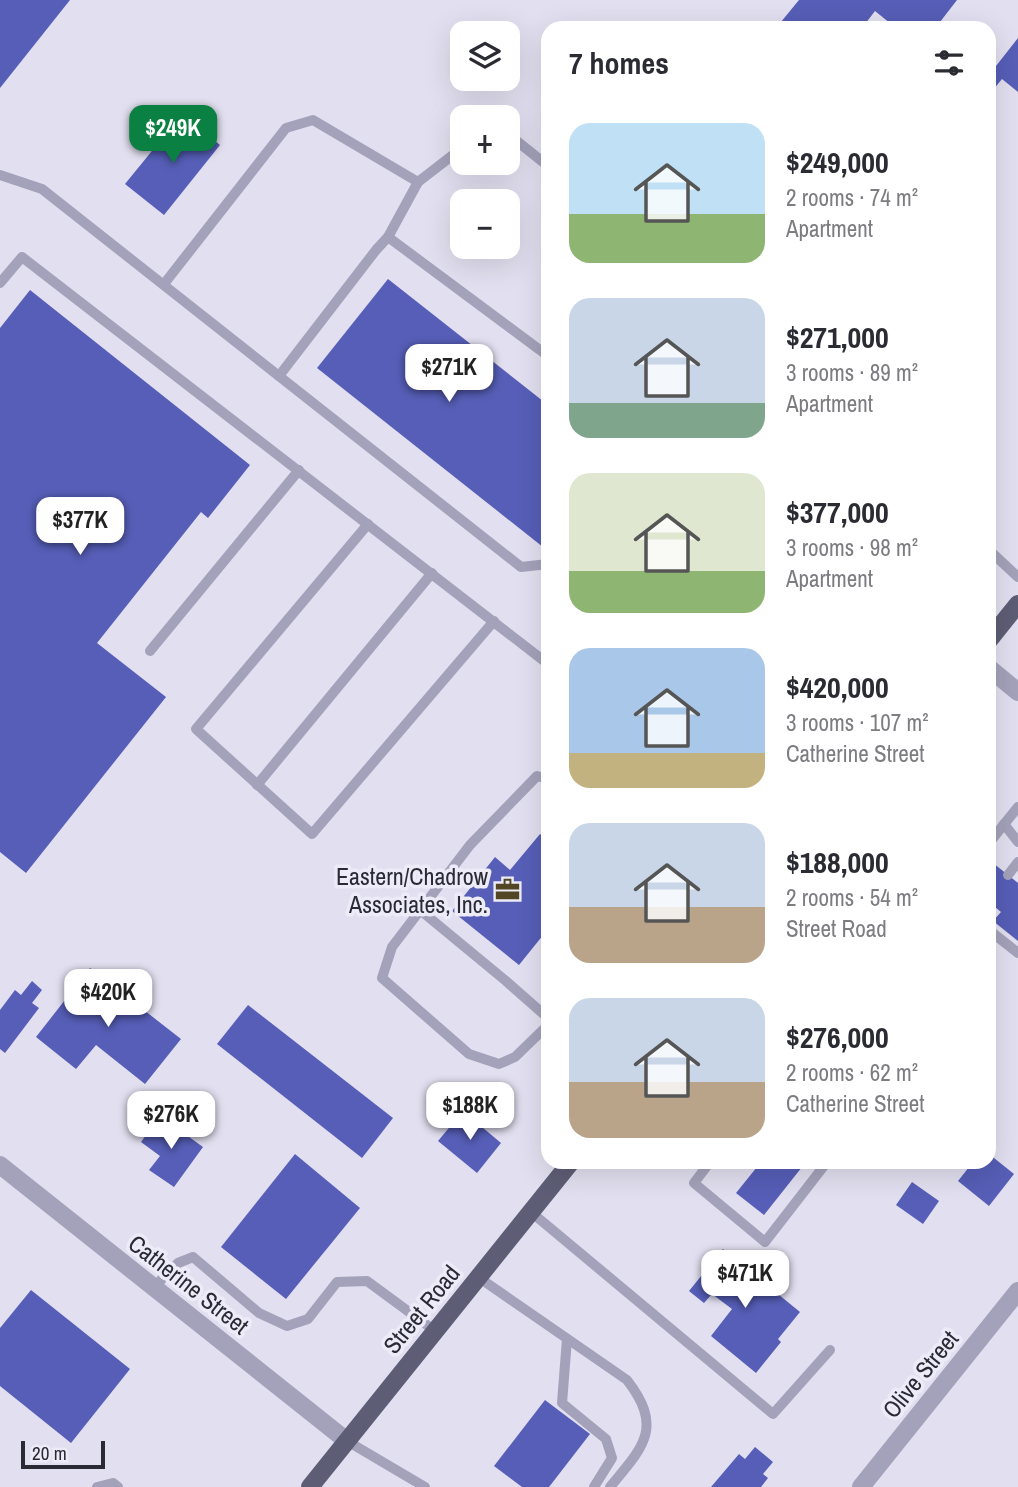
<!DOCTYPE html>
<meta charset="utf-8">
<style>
:root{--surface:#fff;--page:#f2f2f3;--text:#2b2b33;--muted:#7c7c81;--accent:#0b8043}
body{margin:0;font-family:"Archivo Narrow",sans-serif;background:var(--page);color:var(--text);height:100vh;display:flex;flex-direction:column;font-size:26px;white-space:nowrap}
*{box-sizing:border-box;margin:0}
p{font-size:23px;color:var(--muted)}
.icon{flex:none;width:38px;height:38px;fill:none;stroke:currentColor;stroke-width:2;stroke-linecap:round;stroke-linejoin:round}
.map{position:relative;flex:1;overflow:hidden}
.side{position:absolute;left:541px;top:21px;width:455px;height:1148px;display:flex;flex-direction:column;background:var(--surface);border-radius:21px;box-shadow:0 7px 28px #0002}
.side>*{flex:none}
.tools{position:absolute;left:450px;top:21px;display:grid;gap:14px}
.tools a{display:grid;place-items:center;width:70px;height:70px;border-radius:14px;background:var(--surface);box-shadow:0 7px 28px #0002;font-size:35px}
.scale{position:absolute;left:21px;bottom:18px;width:84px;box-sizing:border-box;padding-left:7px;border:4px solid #2a2a35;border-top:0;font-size:19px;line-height:24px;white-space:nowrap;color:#2a2a35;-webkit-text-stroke:5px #edebf8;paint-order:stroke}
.price{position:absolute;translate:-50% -60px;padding:0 16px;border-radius:14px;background:#fff;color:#222;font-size:23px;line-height:46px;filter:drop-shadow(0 2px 4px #0008)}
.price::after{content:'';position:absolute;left:50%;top:42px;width:21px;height:16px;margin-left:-10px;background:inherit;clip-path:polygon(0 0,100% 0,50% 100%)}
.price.active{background:var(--accent);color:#fff}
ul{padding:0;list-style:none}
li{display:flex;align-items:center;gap:21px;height:175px;padding:0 28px}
li span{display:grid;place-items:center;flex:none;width:196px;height:140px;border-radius:21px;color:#555}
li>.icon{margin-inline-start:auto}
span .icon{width:84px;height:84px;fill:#fffc;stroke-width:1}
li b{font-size:30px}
h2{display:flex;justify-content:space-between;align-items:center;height:84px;padding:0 28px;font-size:30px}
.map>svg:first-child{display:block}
.building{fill:#565eb7}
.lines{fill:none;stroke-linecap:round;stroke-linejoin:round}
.service{stroke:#a4a2ba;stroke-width:10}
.minor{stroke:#a4a2ba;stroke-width:18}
.primary{stroke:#5d5d75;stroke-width:18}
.labels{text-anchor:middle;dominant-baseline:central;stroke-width:7;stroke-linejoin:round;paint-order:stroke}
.poi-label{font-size:24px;fill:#2a2a35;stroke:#edebf8;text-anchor:end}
.street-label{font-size:24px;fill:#2a2a35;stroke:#edebf8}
</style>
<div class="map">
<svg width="1018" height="1487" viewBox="0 0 1018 1487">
<rect width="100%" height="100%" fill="#e2dff0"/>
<g class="building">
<path d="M0,0h70l-70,88z"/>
<path d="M799,0h158l-17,22 8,6h-52l-21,-17 -13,17h-86z"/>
<path d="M1018,38v54l-16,-13 -13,16v-35l7,6z"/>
<path d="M182,114l38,31 -56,70 -39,-31z"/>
<path d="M388,279l160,126v146l-231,-183z"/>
<path d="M30,290l220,175 -42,53 -7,-6 -104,131 69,54 -140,176 -26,-21v-524z"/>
<path d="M540,834l8,6v89l-29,36 -67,-54 43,-54 15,13z"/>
<path d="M993,863l25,20v58l-25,-20 8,-9 -12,-10v-33z"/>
<path d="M90,968l91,71 -36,45 -49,-39 -20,24 -40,-32z"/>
<path d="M32,981l10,9 -10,13 7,5 -34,45 -5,-4v-39l15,-20 6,5z"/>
<path d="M248,1005l145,113 -31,40 -145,-114z"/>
<path d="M463,1111l38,32 -24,30 -39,-32z"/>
<path d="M160,1116l43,31 -29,40 -25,-17 11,-14 -19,-14z"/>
<path d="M295,1154l65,54 -74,91 -65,-52z"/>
<path d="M989,1154l25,20 -25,32 -31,-25 15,-19h16z"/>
<path d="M761,1162h45l-42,53 -28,-22z"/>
<path d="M912,1182l27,19 -16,23 -27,-19z"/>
<path d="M723,1249l77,63 -22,27 3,3 -25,31 -45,-37 21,-27 -20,-15 -8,9 -15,-12z"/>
<path d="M31,1290l99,79 -59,74 -71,-57v-58z"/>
<path d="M545,1400l45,34 -41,53h-27l-28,-21z"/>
<path d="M755,1447l18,15 -10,12 5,4 -7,9h-50l28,-33 6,5z"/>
</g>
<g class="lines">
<g class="service">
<path d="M508,134l40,32"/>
<path d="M0,175l42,14 479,378 27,-3"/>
<path d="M388,237l160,119"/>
<path d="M0,283l22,-26 526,407"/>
<path d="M164,284l122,-156 27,-8 105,62 44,-34"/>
<path d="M279,376l97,-126 12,-13 30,-55"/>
<path d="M368,524l-172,205 116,105 182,-213"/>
<path d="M989,550l29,27"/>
<path d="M150,651l149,-181"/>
<path d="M548,779l-11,-3 -67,69 -78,102 -10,31 87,76 30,10 16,-7 33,-32"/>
<path d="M257,785l175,-212"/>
<path d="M1004,824l14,18"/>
<path d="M989,843l29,-36"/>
<path d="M1008,875l10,-13"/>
<path d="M420,910l86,71 42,37"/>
<path d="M989,930l29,23"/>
<path d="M710,1162l-16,21 71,59 62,-80"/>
<path d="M531,1212l242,202 57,-64"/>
<path d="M478,1277l149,103c37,48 16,67 -17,107"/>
<path d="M154,1287l24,-24 15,-6 66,56 28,13 21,-7 29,-37 30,-1 68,50"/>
<path d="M567,1339l-5,64 44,36 6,19 -18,29"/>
<path d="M347,1441l78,46"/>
<path d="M97,1487l16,-4 5,4"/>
</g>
<g class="minor">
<path d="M989,668l29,24"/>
<path d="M0,1165l347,276"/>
<path d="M861,1487l157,-196"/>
</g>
<g class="primary">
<path d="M989,640l29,-36"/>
<path d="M310,1487l261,-325"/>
</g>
</g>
<defs>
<symbol id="office-bare" viewBox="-9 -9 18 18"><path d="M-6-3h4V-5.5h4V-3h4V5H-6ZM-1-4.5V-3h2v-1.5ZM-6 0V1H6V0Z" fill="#524625" stroke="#edebf8" stroke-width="2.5" paint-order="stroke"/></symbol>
</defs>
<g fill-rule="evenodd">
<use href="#office-bare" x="490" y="872" width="35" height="35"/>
</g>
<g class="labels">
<g class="poi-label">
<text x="488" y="876">Eastern/Chadrow<tspan x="488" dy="28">Associates, Inc.</tspan></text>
</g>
<g class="street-label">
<text transform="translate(189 1284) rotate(38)">Catherine Street</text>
<text transform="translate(421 1309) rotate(-51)">Street Road</text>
<text transform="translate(920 1374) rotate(-51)">Olive Street</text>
</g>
</g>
</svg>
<div class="tools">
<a><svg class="icon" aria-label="layers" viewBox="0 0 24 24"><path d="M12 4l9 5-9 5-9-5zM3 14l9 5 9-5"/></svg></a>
<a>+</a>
<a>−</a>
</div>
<div class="scale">20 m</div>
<b class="price active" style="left:173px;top:165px">$249K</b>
<b class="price" style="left:449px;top:404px">$271K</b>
<b class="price" style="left:80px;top:557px">$377K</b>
<b class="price" style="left:108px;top:1029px">$420K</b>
<b class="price" style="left:470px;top:1142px">$188K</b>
<b class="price" style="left:171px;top:1151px">$276K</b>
<b class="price" style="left:745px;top:1310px">$471K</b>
<section class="side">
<h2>7 homes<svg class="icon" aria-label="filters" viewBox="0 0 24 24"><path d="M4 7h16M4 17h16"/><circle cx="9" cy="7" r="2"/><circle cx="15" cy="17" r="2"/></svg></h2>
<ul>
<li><span style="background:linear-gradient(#bfe0f5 65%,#8fb573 0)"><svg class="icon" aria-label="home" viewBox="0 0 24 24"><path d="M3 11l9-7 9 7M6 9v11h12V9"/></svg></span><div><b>$249,000</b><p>2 rooms · 74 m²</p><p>Apartment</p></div></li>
<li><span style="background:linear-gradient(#c9d6e8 75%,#7fa58c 0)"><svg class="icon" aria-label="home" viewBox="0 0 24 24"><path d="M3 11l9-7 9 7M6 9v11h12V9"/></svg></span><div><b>$271,000</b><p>3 rooms · 89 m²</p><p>Apartment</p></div></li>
<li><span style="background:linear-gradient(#dfe7d0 70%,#8fb573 0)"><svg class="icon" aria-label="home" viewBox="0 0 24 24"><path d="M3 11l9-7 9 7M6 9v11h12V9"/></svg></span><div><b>$377,000</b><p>3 rooms · 98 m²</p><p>Apartment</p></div></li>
<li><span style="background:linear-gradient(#a9c7e8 75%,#c2b280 0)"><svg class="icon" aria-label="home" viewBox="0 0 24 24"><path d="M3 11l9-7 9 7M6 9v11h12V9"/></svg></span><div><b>$420,000</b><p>3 rooms · 107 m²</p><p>Catherine Street</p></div></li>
<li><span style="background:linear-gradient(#c9d6e8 60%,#b9a48a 0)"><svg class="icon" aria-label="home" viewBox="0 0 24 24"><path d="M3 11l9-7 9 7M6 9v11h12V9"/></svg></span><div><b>$188,000</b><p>2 rooms · 54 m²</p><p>Street Road</p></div></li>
<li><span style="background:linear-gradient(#c9d6e8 60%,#b9a48a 0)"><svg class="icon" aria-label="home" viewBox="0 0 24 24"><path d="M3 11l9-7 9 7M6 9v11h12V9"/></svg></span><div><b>$276,000</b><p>2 rooms · 62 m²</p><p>Catherine Street</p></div></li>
</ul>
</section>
</div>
